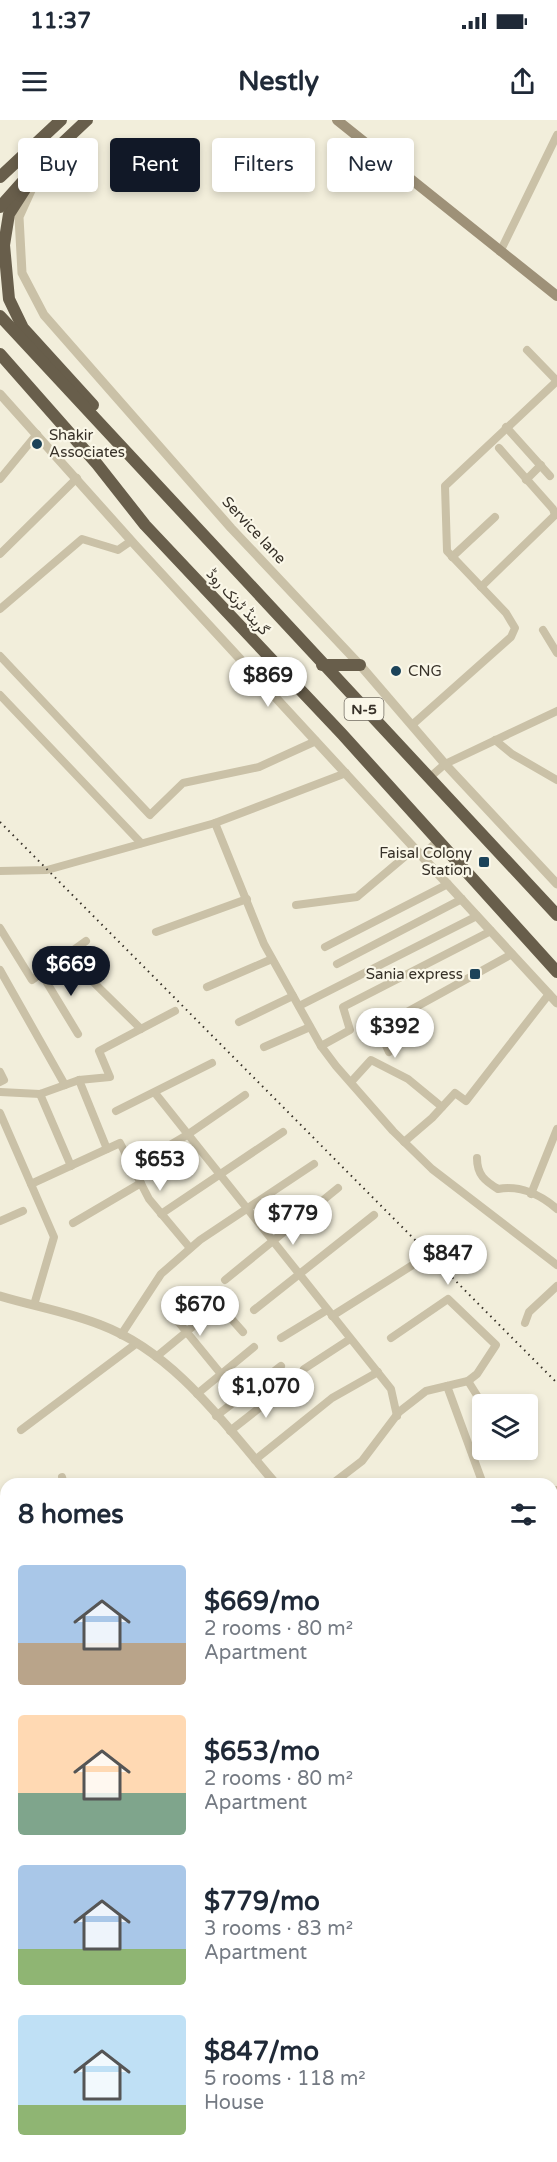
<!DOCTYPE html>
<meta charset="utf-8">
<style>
:root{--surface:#fff;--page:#f2f2f3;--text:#1f2937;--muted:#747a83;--accent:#111827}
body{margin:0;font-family:"Varela Round",Vazirmatn,sans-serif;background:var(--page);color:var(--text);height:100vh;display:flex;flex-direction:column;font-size:22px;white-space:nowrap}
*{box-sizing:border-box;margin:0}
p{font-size:20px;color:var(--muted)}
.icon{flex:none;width:33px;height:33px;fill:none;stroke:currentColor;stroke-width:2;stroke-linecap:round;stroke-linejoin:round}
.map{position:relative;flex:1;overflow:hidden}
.sheet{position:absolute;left:0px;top:1358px;width:558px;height:686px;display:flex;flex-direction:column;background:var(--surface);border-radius:18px 18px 0 0;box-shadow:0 3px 9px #0003}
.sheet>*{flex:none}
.guide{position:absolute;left:18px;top:18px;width:522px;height:54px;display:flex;gap:12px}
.fabs{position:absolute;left:472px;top:1274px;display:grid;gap:12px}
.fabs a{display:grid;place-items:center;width:66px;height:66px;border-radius:6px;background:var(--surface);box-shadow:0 3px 9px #0003;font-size:30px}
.price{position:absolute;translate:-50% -51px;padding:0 14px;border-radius:21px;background:#fff;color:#222;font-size:20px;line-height:39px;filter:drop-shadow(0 2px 3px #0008)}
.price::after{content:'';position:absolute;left:50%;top:36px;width:18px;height:14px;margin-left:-9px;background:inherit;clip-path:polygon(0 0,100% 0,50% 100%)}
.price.current{background:var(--accent);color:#fff}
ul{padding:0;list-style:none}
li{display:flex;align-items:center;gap:18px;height:150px;padding:0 18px}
li span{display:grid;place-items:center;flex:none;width:168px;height:120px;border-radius:6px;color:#555}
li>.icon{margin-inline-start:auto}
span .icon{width:72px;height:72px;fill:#fffc;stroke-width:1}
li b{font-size:26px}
h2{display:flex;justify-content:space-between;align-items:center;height:72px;padding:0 18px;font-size:26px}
.chip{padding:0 21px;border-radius:6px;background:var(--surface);box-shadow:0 3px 9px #0003;font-size:21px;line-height:54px}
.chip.current{background:var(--accent);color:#fff}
.status{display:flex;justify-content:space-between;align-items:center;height:42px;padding:0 30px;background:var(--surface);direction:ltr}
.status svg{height:16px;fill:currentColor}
header{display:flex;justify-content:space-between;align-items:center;height:78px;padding:0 18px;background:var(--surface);font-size:27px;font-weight:800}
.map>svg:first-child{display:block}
.green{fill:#a9c19b}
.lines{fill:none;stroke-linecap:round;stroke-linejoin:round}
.minor{stroke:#cac1a7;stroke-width:8}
.tertiary{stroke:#cac1a7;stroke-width:9}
.secondary{stroke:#9e9178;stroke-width:10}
.trunk{stroke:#685e4b;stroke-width:12}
.rail{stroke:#373128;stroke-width:2;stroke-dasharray:1.5 4.5;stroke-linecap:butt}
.poi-dot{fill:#1c4359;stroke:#faf7e8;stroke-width:2}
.labels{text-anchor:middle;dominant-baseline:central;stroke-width:4.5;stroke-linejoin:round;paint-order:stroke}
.shield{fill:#faf7e8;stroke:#726c62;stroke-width:1.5}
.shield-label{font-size:14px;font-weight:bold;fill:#373128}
.poi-label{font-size:15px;fill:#373128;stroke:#faf7e8;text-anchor:start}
.street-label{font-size:15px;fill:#373128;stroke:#faf7e8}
</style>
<div class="status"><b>11:37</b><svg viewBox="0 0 49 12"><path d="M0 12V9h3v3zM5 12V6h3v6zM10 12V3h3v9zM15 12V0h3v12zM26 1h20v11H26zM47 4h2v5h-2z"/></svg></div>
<header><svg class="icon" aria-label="menu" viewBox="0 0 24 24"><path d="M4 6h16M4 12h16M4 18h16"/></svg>Nestly<svg class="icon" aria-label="share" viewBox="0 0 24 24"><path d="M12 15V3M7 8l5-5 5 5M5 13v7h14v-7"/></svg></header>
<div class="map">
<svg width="557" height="2042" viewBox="0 0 557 2042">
<rect width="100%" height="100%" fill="#f2eedb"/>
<path class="green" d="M557,1548v259l-5,-5v-249z"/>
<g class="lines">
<g class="minor">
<path d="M500,132l57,-117"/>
<path d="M527,230l30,31"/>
<path d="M506,307l44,49"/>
<path d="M0,359l37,-45"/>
<path d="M526,360l15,-15"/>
<path d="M0,434l77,-76"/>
<path d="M452,437l43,-40"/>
<path d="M481,467l74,-72 -2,-6 -54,-61"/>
<path d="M0,489l82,-70 36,11 13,-9"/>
<path d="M543,510l14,23"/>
<path d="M0,536l150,159 33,-32 76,-16 57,-26"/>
<path d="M272,572l16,-14"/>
<path d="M0,575l141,148"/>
<path d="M412,605l99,-88 4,-9 -9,-15 -59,-62 -2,-65 112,-105"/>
<path d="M495,620l17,14 45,26"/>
<path d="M429,658l16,-14 112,-53"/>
<path d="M215,703l49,121 57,102 15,20 57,65 39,38 125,96"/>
<path d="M422,735l16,-14"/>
<path d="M0,751l47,-1 168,-47 131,-50"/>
<path d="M296,785l61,-8 58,-49"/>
<path d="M0,808l32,52 54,-39"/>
<path d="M156,812l91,-33"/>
<path d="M325,827l123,-63"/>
<path d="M337,844l125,-65"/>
<path d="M80,849l61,60"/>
<path d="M0,850l65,115"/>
<path d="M41,853l37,61"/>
<path d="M207,867l65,-28"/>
<path d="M299,886l178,-90"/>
<path d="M239,902l54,-26"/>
<path d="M321,926l29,-16 -7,-23 148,-76"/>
<path d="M264,927l46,-20"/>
<path d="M389,932l-11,-24 134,-74"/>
<path d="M0,952l4,8 -4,2"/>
<path d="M79,960l28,69"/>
<path d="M351,962l20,-22 37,19 34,28"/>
<path d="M0,972l40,2 39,-14 31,-3 -11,-26 76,-40"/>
<path d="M155,973l236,296 6,27"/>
<path d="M40,974l31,72"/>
<path d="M116,991l96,-48"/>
<path d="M0,993l54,124 -20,68"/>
<path d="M404,1022l28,-24 23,-25 11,8 83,-107"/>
<path d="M477,1038c0,17 8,23 21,31 22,-4 43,6 59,20"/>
<path d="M133,1047l54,-32 58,-40"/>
<path d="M31,1064l89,-41 29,56 41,49"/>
<path d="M531,1074l26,-65"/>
<path d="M161,1094l122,-82"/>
<path d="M0,1101l23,-10"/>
<path d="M73,1103l68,-40"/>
<path d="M225,1160l113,-92"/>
<path d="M167,1188l54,66"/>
<path d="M254,1190l120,-95"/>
<path d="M332,1196l87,-55"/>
<path d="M525,1203l4,-11 28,-26"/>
<path d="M121,1215l40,-61 39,-34 114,-76"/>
<path d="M281,1218l46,-28"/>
<path d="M156,1237l63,-52 24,27"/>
<path d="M304,1249l46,-30"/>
<path d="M468,1261l15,24"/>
<path d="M447,1266l36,98"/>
<path d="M197,1274l57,-47"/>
<path d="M216,1296l65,-50"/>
<path d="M21,1310l116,-87"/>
<path d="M230,1311l56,-44"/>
<path d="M255,1340l77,-62 46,-26"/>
<path d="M62,1357l2,7"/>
<path d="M332,1364l30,-23 37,-49 27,-21 42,-10 9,-7 19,-29 -48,-46 -57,39"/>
<path d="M552,1371l5,-1"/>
<path d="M552,1459l5,-3"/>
<path d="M0,1461l6,-3"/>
<path d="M0,1743l6,3"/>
<path d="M0,1795l6,3"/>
<path d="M0,1846l6,3"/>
<path d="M552,1896l5,3"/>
<path d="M552,1932l5,5"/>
<path d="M0,1944l6,-13"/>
<path d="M0,1991l6,2"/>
<path d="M184,2037l13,5"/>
<path d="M438,2037l6,5"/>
<path d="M13,2042l2,-5"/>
<path d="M139,2042l3,-5"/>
<path d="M176,2042l2,-5"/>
<path d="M229,2042l2,-5"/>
<path d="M300,2042l2,-5"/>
<path d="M339,2042l2,-5"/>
<path d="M517,2042l3,-5"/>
</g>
<g class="tertiary">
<path d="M34,64l-15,33 3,56 22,42 187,213 129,137 85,99 112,120"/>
<path d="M0,274l136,152 421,457"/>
<path d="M0,1176c33,10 69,16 101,29 74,28 125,101 175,159"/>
<path d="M552,1554l5,-4"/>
<path d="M0,1644l6,-6"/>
<path d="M552,1806l5,6"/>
</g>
<path class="secondary" d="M337,0l220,176"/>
<g class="trunk">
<path d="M43,41l-34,53 -5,31 5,54 14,29 70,77"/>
<path d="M38,46l49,-46"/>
<path d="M0,57l61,-57"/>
<path d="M0,87l25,-28"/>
<path d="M0,196l557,599"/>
<path d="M0,234l97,110 48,61 197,209 215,238"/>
<path d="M322,545h38"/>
</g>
<path class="rail" d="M0,702l557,561"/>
</g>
<g class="poi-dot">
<circle cx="37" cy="324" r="6"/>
<circle cx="396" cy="551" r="6"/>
<rect x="478" y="736" width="12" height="12" rx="3"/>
<rect x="469" y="848" width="12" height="12" rx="3"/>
</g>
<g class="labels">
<rect class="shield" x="344.5" y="578" width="39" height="22" rx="4.5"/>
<g class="shield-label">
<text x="364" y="589">N-5</text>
</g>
<g class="poi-label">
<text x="49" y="315">Shakir<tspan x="49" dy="17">Associates</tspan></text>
<text x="408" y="551">CNG</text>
<text x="472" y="733" text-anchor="end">Faisal Colony<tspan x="472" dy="17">Station</tspan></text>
<text x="463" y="854" text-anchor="end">Sania express</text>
</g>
<g class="street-label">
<text transform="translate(254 410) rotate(47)">Service lane</text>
<text transform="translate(238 482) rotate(47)">گرینڈ ٹرنک روڈ</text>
</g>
</g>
</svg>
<div class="fabs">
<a><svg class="icon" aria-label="layers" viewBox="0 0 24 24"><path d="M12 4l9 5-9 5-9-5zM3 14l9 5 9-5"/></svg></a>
</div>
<b class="price" style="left:268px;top:588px">$869</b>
<b class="price current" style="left:71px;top:877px">$669</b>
<b class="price" style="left:395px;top:939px">$392</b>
<b class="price" style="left:160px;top:1072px">$653</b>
<b class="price" style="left:293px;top:1126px">$779</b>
<b class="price" style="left:448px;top:1166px">$847</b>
<b class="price" style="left:200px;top:1217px">$670</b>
<b class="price" style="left:266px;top:1299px">$1,070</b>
<div class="guide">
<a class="chip">Buy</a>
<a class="chip current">Rent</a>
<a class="chip">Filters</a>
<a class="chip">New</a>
</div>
<section class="sheet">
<h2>8 homes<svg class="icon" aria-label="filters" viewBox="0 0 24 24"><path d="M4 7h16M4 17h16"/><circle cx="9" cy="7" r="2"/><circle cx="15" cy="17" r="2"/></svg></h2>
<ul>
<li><span style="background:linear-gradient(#a9c7e8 65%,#b9a48a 0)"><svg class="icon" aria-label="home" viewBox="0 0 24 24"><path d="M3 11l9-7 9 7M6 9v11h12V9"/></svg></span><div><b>$669/mo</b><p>2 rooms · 80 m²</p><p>Apartment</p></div></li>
<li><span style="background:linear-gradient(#ffd9b3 65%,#7fa58c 0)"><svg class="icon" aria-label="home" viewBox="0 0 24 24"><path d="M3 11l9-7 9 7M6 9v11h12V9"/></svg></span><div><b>$653/mo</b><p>2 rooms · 80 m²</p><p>Apartment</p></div></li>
<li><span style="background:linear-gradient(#a9c7e8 70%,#8fb573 0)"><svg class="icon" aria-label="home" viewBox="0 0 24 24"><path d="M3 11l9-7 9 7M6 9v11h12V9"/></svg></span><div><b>$779/mo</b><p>3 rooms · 83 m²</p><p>Apartment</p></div></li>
<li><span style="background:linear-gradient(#bfe0f5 75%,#8fb573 0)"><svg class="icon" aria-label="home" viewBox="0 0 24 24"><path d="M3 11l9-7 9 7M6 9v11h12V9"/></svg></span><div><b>$847/mo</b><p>5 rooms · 118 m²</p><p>House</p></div></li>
</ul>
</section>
</div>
